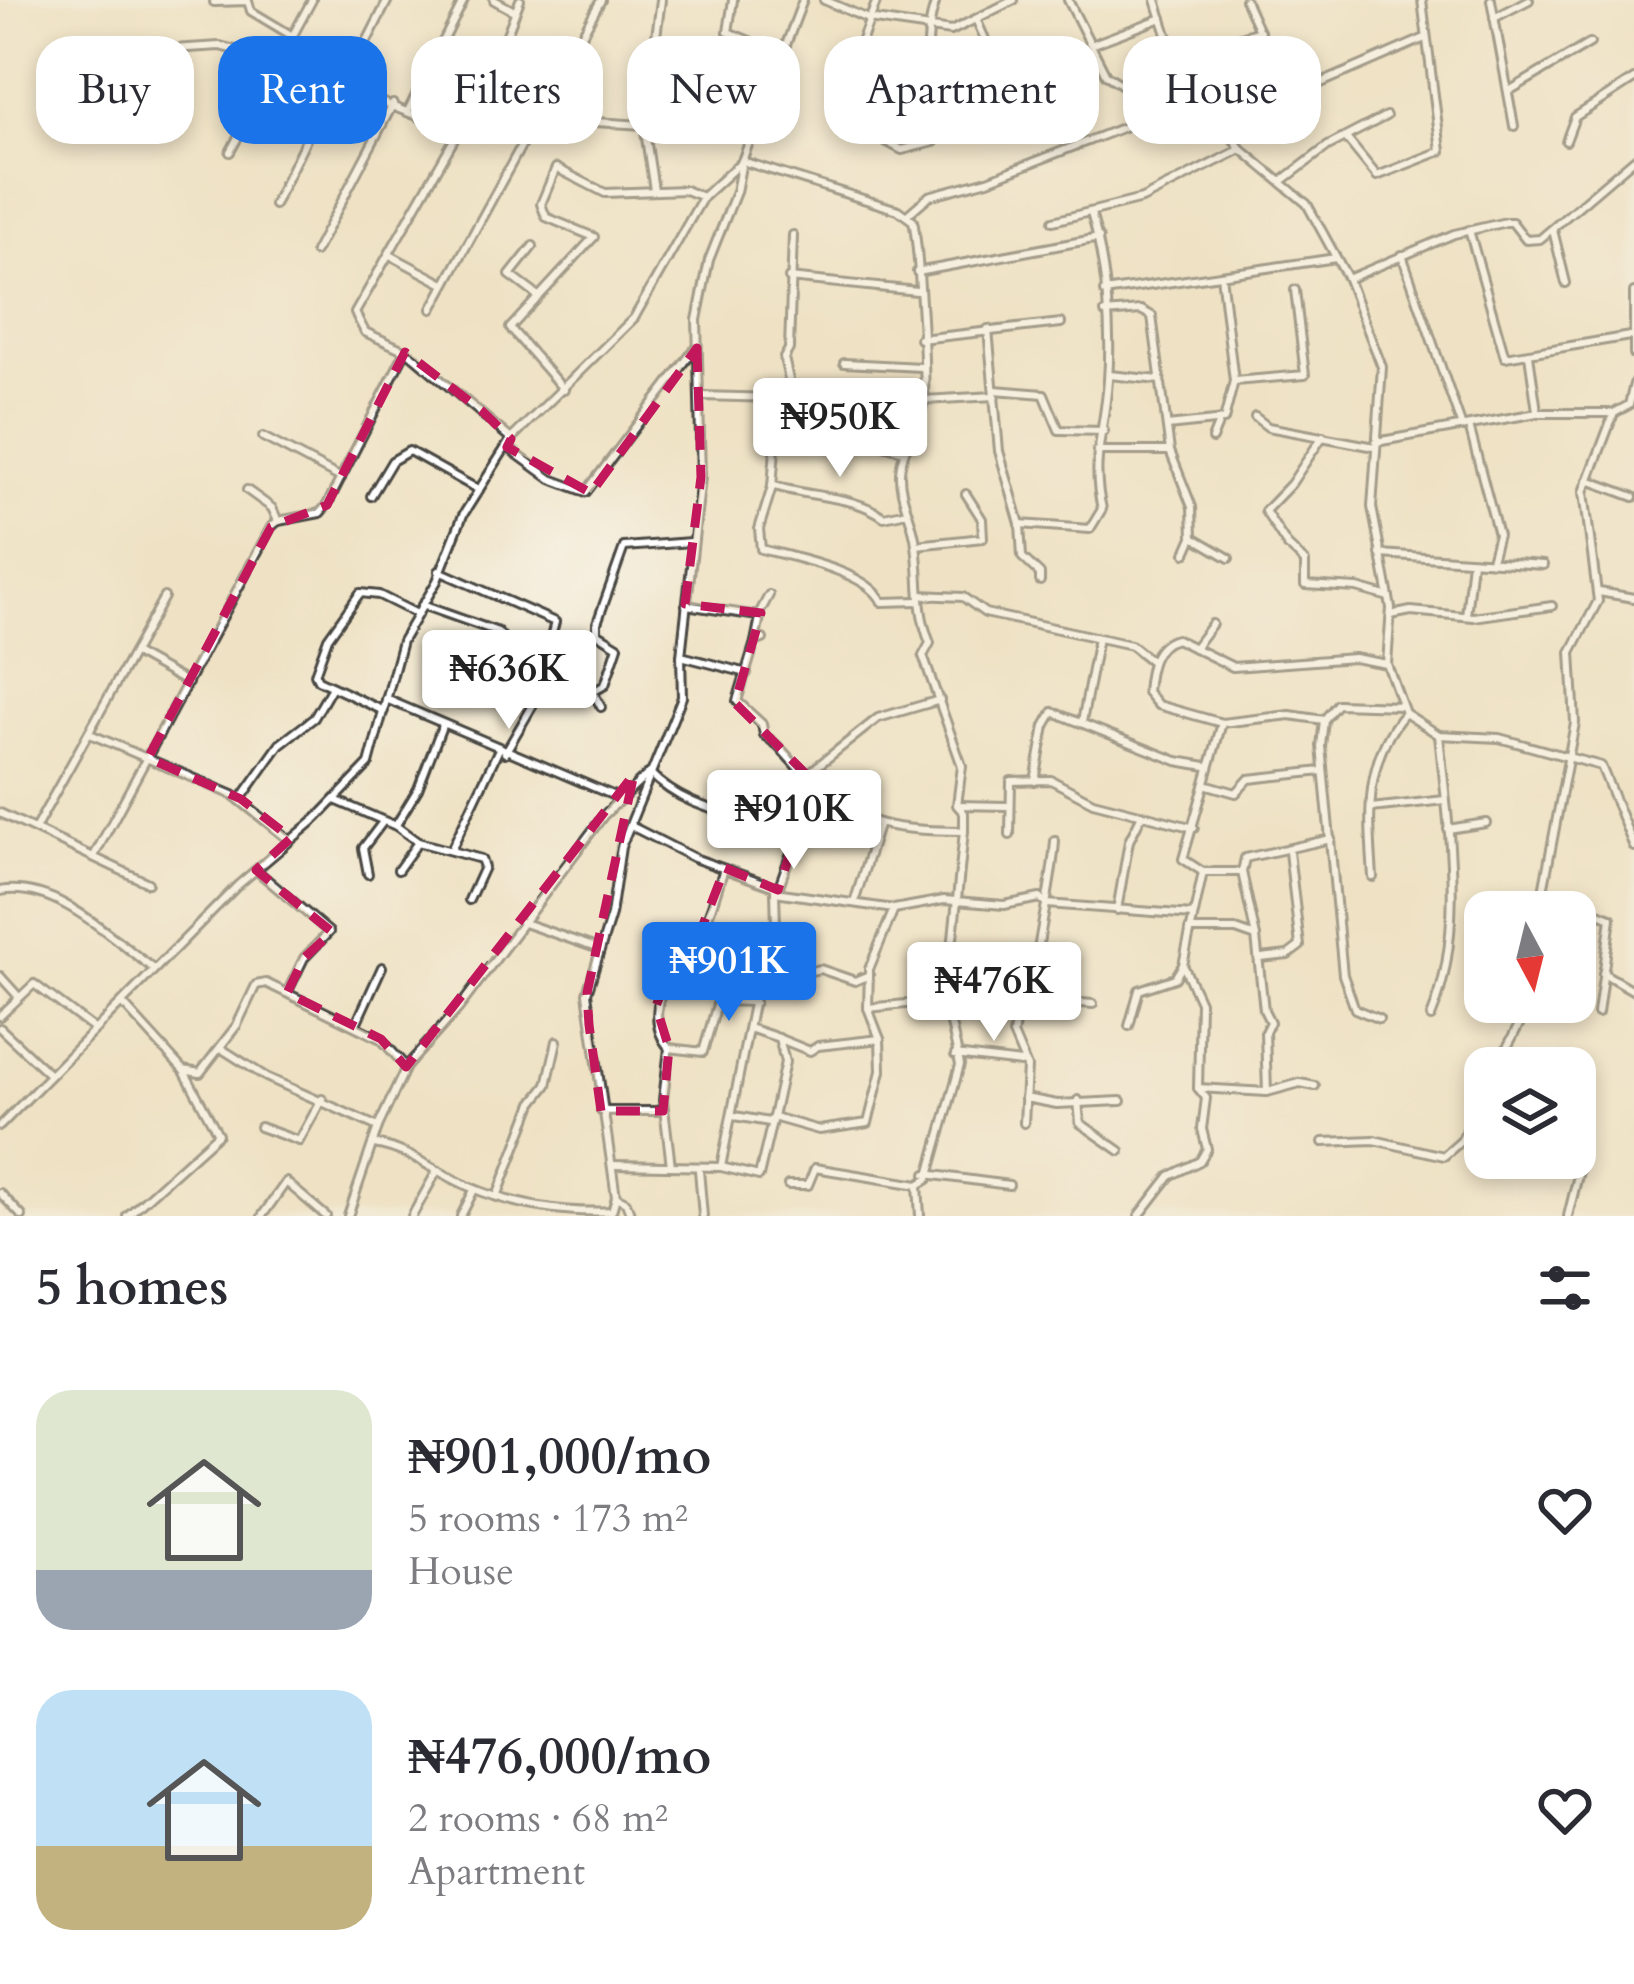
<!DOCTYPE html>
<meta charset="utf-8">
<style>
:root{--surface:#fff;--page:#f7f7f7;--text:#2b2b33;--muted:#7c7c81;--accent:#1a73e8}
body{margin:0;font-family:Cardo,serif;background:var(--page);color:var(--text);height:100vh;display:flex;flex-direction:column;font-size:45px;white-space:nowrap}
*{box-sizing:border-box;margin:0}
p{font-size:39px;color:var(--muted)}
.icon{flex:none;width:66px;height:66px;fill:none;stroke:currentColor;stroke-width:2;stroke-linecap:round;stroke-linejoin:round}
.map{position:relative;height:1216px;overflow:hidden}
.drawer{display:flex;flex-direction:column;background:var(--surface);flex:1}
.drawer>*{flex:none}
.banner{position:absolute;left:36px;top:36px;width:1563px;height:108px;display:flex;gap:24px}
.needle{width:78px;rotate:173deg}
.buttons{position:absolute;left:1464px;top:891px;display:grid;gap:24px}
.buttons a{display:grid;place-items:center;width:132px;height:132px;border-radius:24px;background:var(--surface);box-shadow:0 6px 18px #0003;font-size:60px}
.price{position:absolute;translate:-50% -102px;padding:0 27px;border-radius:12px;background:#fff;color:#222;font-size:39px;line-height:78px;filter:drop-shadow(0 3px 6px #0008)}
.price::after{content:'';position:absolute;left:50%;top:72px;width:36px;height:27px;margin-left:-18px;background:inherit;clip-path:polygon(0 0,100% 0,50% 100%)}
.price.current{background:var(--accent);color:#fff}
ul{padding:0;list-style:none}
li{display:flex;align-items:center;gap:36px;height:300px;padding:0 36px}
li span{display:grid;place-items:center;flex:none;width:336px;height:240px;border-radius:36px;color:#555}
li>.icon{margin-inline-start:auto}
span .icon{width:144px;height:144px;fill:#fffc;stroke-width:1}
li b{font-size:51px}
h2{display:flex;justify-content:space-between;align-items:center;height:144px;padding:0 36px;font-size:51px}
.pill{padding:0 42px;border-radius:36px;background:var(--surface);box-shadow:0 6px 18px #0003;font-size:42px;line-height:108px}
.pill.current{background:var(--accent);color:#fff}
.map>svg:first-child{display:block}
.lines{fill:none;stroke-linecap:round;stroke-linejoin:round}
.minor-casing{stroke:#484642;stroke-width:12}
.tertiary-casing{stroke:#484642;stroke-width:12}
.minor{stroke:#fff;stroke-width:6}
.tertiary{stroke:#fff;stroke-width:6}
.marked{fill:none;stroke:#c2185b;stroke-width:9;stroke-dasharray:24 15;stroke-linejoin:round}
</style>
<div class="map">
<svg width="1634" height="1216" viewBox="0 0 1634 1216">
<rect width="100%" height="100%" fill="#f7f3e8"/>
<filter id="ink" filterUnits="userSpaceOnUse"><feTurbulence type="fractalNoise" baseFrequency=".00833" numOctaves="2"/><feDisplacementMap in="SourceGraphic" scale="24" xChannelSelector="R" yChannelSelector="G"/><feConvolveMatrix kernelMatrix="1 2 1 2 8 2 1 2 1" color-interpolation-filters="sRGB"/></filter>
<filter id="wash" filterUnits="userSpaceOnUse"><feTurbulence type="fractalNoise" baseFrequency=".004" numOctaves="4" result="noise"/><feDisplacementMap in="SourceGraphic" scale="48" xChannelSelector="R" yChannelSelector="G"/><feGaussianBlur stdDeviation="2.7" result="paint"/><feColorMatrix in="noise" values="0 0 0 0 0 0 0 0 0 0 0 0 0 0 0 0 0 1.4 0 .05"/><feComposite in="paint" operator="in"/></filter>
<g filter="url(#wash)">
<rect width="100%" height="100%" fill="#efe2c4"/>
</g>
<g filter="url(#ink)">
<g class="lines">
<defs>
<g id="minor">
<path d="M494,0l20,11"/>
<path d="M733,0l-5,32 56,23"/>
<path d="M824,0l44,19 83,12 63,-31"/>
<path d="M877,0l-41,108 6,10 60,32 32,-8 7,-9c-11,-47 -21,-86 -5,-133"/>
<path d="M1068,0l38,75 23,14 15,30"/>
<path d="M1245,0l43,95"/>
<path d="M1491,0l23,126"/>
<path d="M214,2l34,-1 3,10 40,24"/>
<path d="M1494,18l35,-18"/>
<path d="M976,19l40,90"/>
<path d="M1093,44l69,-26"/>
<path d="M156,50l64,-4 56,15 182,71"/>
<path d="M1179,55l81,-24"/>
<path d="M854,58l24,12 47,-6"/>
<path d="M358,59l30,-59"/>
<path d="M492,73l53,27"/>
<path d="M1002,76l42,-15"/>
<path d="M1509,91l81,-48"/>
<path d="M593,98l2,24 49,3"/>
<path d="M409,109l55,-109"/>
<path d="M1224,125l201,-87"/>
<path d="M1346,138l31,38 64,-25 -19,-151"/>
<path d="M1566,141l9,-24 59,-38"/>
<path d="M230,152l82,-152"/>
<path d="M1282,181l46,-35 58,-30"/>
<path d="M654,190l-10,-65 17,-125"/>
<path d="M274,205l59,-121"/>
<path d="M907,215l22,-19 59,-16 213,-83"/>
<path d="M1053,221l89,-22 99,-50"/>
<path d="M1469,230l36,127 125,-21"/>
<path d="M1553,230l13,53"/>
<path d="M793,235l-4,114 -5,9 5,22 -10,18 -7,89 -13,42 2,20c31,8 108,23 121,53l37,-1"/>
<path d="M533,246l-23,29 28,21"/>
<path d="M315,252l78,-148"/>
<path d="M390,255l54,29"/>
<path d="M1402,255l60,172"/>
<path d="M917,272l182,-34"/>
<path d="M789,278l128,13"/>
<path d="M1348,279l106,-45 52,-12h6l14,18 14,-1 94,-80"/>
<path d="M1104,292l232,-34"/>
<path d="M1634,292v62"/>
<path d="M432,309l169,-309"/>
<path d="M1105,313l36,-3 11,6 18,135 22,56 1,30 -7,16"/>
<path d="M988,329l11,122 21,73 2,33 18,17v7"/>
<path d="M920,339l141,-16"/>
<path d="M1529,355l8,56"/>
<path d="M844,363l77,4"/>
<path d="M1109,375l51,5"/>
<path d="M1234,381l71,-6 -10,-85"/>
<path d="M564,390l-54,-62 84,-91 -48,-20 -5,-13 15,-36 49,25 80,-3 18,7"/>
<path d="M995,390l49,4 15,36 45,1"/>
<path d="M700,396l79,2"/>
<path d="M924,400l71,-4"/>
<path d="M1255,417l13,10 107,20"/>
<path d="M1167,426l57,-6 10,-39 -13,-106"/>
<path d="M1469,426l29,109 -7,25"/>
<path d="M780,428l43,-1 81,24"/>
<path d="M1323,436l-32,48 -26,27 22,34 18,17v23l52,3 32,9"/>
<path d="M263,437l78,41"/>
<path d="M510,438l-102,-86 -43,-20 -10,-19 137,-240 28,-73"/>
<path d="M1212,439l6,-15"/>
<path d="M1376,442l161,-29h77l15,-8 5,-21"/>
<path d="M507,447l44,32 35,13 108,-142"/>
<path d="M1097,451h73"/>
<path d="M1588,480l46,17"/>
<path d="M772,485c36,13 80,9 112,32l23,-5"/>
<path d="M247,490l25,18 6,13"/>
<path d="M371,496l21,-35 17,-10 70,39"/>
<path d="M1020,524l70,5 12,-20c-12,-50 3,-79 6,-129 4,-53 -2,-116 -17,-167"/>
<path d="M1193,537l36,21"/>
<path d="M916,545l67,-7 -1,-19 -16,-25"/>
<path d="M1380,554l163,11"/>
<path d="M439,571l116,51 -22,83 -28,48"/>
<path d="M1599,592l35,6"/>
<path d="M920,595l43,2 22,16 146,32 20,16"/>
<path d="M422,605l76,27 11,14"/>
<path d="M686,605l72,11 11,-21"/>
<path d="M1391,615l20,-4 62,6 79,-11"/>
<path d="M1466,616l6,-55"/>
<path d="M763,639l-8,3 -18,59 25,23 2,11c21,14 29,30 46,46 51,48 88,49 154,50"/>
<path d="M755,642l5,-25"/>
<path d="M1194,648l18,-24"/>
<path d="M134,653l54,30"/>
<path d="M681,656l66,17"/>
<path d="M386,699l233,99"/>
<path d="M601,707l-8,-15 12,-7 13,-39 -21,-13v-10l27,-76 67,-5"/>
<path d="M384,711l-66,-31 -3,-6 13,-36 32,-45 19,2 38,19"/>
<path d="M1324,720l-34,-5 -68,8 -64,-18 -11,-13c2,-22 5,-47 29,-53l57,28 121,-9 33,6"/>
<path d="M1082,722l16,-84"/>
<path d="M1222,723l-39,136 20,13h39"/>
<path d="M90,734l143,61 56,45"/>
<path d="M650,773c36,38 87,40 134,60l9,14 15,-12 22,-37"/>
<path d="M805,776l73,-58 62,-18"/>
<path d="M1035,781l10,-55 8,-14 124,49 29,5"/>
<path d="M1208,785l28,8 13,-14 73,-8"/>
<path d="M241,799l39,-55 34,-26 18,-31"/>
<path d="M335,800l61,26 22,16 63,17 3,8 -15,33"/>
<path d="M958,805l50,1"/>
<path d="M1371,808l74,-8"/>
<path d="M0,813l148,70"/>
<path d="M396,825l22,-36 24,-63"/>
<path d="M631,826l63,32 81,29v5l119,17 50,-9 60,5 36,-7 7,6 146,11"/>
<path d="M35,829l129,-232"/>
<path d="M1448,829l38,-6"/>
<path d="M1010,835l1,-54 40,-1 42,22 101,26"/>
<path d="M1055,841c-4,56 -21,104 -21,158l59,5"/>
<path d="M451,850l47,-99"/>
<path d="M94,856l177,-329 7,-6 42,-8 7,-8 78,-153"/>
<path d="M256,870l73,62 -25,26 -17,35"/>
<path d="M398,870l20,-28"/>
<path d="M368,874l-5,-26 19,-25"/>
<path d="M1373,877c-4,-60 -10,-116 32,-164"/>
<path d="M778,889l15,-42"/>
<path d="M0,891c57,-10 111,47 154,78"/>
<path d="M854,903l24,-77"/>
<path d="M1587,908l24,10 -13,95"/>
<path d="M1117,910l12,-69 13,-26"/>
<path d="M1539,912l36,-189 -4,-71 27,-51 -14,-109 30,-79"/>
<path d="M521,922l75,26"/>
<path d="M1189,930h47l20,7 8,73 6,12 -5,10 2,60"/>
<path d="M1256,937l-14,-65 3,-14 86,-19"/>
<path d="M691,950l48,20 21,1"/>
<path d="M1261,958l27,-3 12,-9 -11,-94"/>
<path d="M802,973l18,-4 35,12 14,-6"/>
<path d="M1603,973l31,18"/>
<path d="M0,976l18,20"/>
<path d="M123,1004l60,66 17,3 37,-48 19,-40 10,-2 115,56 25,28"/>
<path d="M868,1008l85,-9"/>
<path d="M0,1016l34,-32 60,45"/>
<path d="M1431,1017c35,-84 17,-192 8,-282"/>
<path d="M1379,1019l-24,-10 -12,-34 -22,-229 3,-26 13,-16 65,2"/>
<path d="M356,1024l26,-57"/>
<path d="M1129,1026l10,-36 36,-12 8,-13"/>
<path d="M0,1028l48,45"/>
<path d="M749,1028l30,10 6,24 -12,55"/>
<path d="M780,1039l30,12 8,-5 62,-7"/>
<path d="M669,1048l34,4 15,-51 37,1"/>
<path d="M222,1049l44,28 112,50"/>
<path d="M955,1055l66,8"/>
<path d="M1496,1068l24,-45 5,-21"/>
<path d="M1198,1088l69,4 33,-9 15,3"/>
<path d="M1025,1098l32,6 64,-3"/>
<path d="M1078,1100l2,23 40,28"/>
<path d="M601,1111h62"/>
<path d="M735,1116l34,6 4,-5 46,13 49,-7 13,-52 -1,-32 -12,-31 1,-39 25,-60"/>
<path d="M1024,1123l3,-56 -14,-33 6,-29 15,-6"/>
<path d="M0,1126l238,-241 79,-67 52,-54 33,-123 35,-60 26,-66 48,-76 123,-121 69,-121 39,-36"/>
<path d="M260,1127l39,14 23,-42"/>
<path d="M1323,1142l51,-2 70,16 17,-15 24,-47"/>
<path d="M374,1144c37,6 62,29 96,43 41,18 97,27 142,24l4,-14"/>
<path d="M612,1165l109,2 41,-209 14,-33 -1,-33"/>
<path d="M671,1166l-8,-66 6,-52c-24,-28 -6,-63 6,-91 32,-15 38,-58 49,-88"/>
<path d="M721,1167l38,9 13,-55"/>
<path d="M699,1170l4,46"/>
<path d="M926,1174l83,11"/>
<path d="M788,1185h20l7,-17 103,17"/>
<path d="M0,1193l22,23"/>
<path d="M498,1194l35,-91 14,-18 10,-44"/>
<path d="M127,1216l91,-82 -34,-63"/>
<path d="M262,1216l24,-34 40,34"/>
<path d="M348,1216l30,-89 28,-60 53,-59 145,-193 44,-41"/>
<path d="M412,1216l25,-45"/>
<path d="M461,1216l13,-26"/>
<path d="M631,1216l-5,-14 -10,-5 -29,-204 24,-78 10,-68 61,-150 -1,-41 20,-179 -4,-157 12,-60 27,-68 6,-31"/>
<path d="M1139,1216l31,-40 30,-15 7,-12 -5,-20 4,-31 -8,-10 2,-86 -17,-37 20,-93"/>
<path d="M1568,1216l15,-61 -3,-22 -5,-1"/>
</g>
<g id="tertiary">
<path d="M803,0l-61,161 156,49 15,11c5,21 15,167 10,184 -5,23 -22,45 -23,68 -1,25 14,48 16,72 5,36 0,63 14,98l-7,13 39,110 -5,39 7,8v18l-13,127v66l9,41 -32,114 -10,6 2,31"/>
<path d="M1156,0l12,38 33,59 40,52 66,55 41,75 34,88 -10,140 19,101 -4,56 18,49 34,22 60,3 102,28 33,81"/>
</g>
</defs>
<use href="#minor" class="minor-casing"/>
<use href="#tertiary" class="tertiary-casing"/>
<use href="#minor" class="minor"/>
<use href="#tertiary" class="tertiary"/>
</g>
</g>
<path d="M0 0H1634V1216H0ZM697,348l4,129 -16,127 76,9 -26,90 95,95 -39,52 -13,40 -53,-22 -28,72 -22,17 -19,49 13,42 -6,63h-62l-12,-86 -2,-32 47,-219 -228,293 -25,-28 -94,-46 17,-35 28,-26 -76,-62 35,-32 -50,-39 -93,-41 123,-231 56,-22 78,-153 77,59 29,28 -4,8 84,46z" fill="#efe2c4" fill-opacity=".55" fill-rule="evenodd"/>
<path class="marked" d="M697,348l4,129 -16,127 76,9 -26,90 95,95 -39,52 -13,40 -53,-22 -28,72 -22,17 -19,49 13,42 -6,63h-62l-12,-86 -2,-32 47,-219 -228,293 -25,-28 -94,-46 17,-35 28,-26 -76,-62 35,-32 -50,-39 -93,-41 123,-231 56,-22 78,-153 77,59 29,28 -4,8 84,46z"/>
</svg>
<div class="buttons">
<a><svg class="needle" viewBox="-14 -14 28 28"><path d="M0-13l5 13h-10z" fill="#e53935"/><path d="M0 13l5-13h-10z" fill="#7c7c81"/></svg></a>
<a><svg class="icon" aria-label="layers" viewBox="0 0 24 24"><path d="M12 4l9 5-9 5-9-5zM3 14l9 5 9-5"/></svg></a>
</div>
<b class="price" style="left:840px;top:480px">₦950K</b>
<b class="price" style="left:509px;top:732px">₦636K</b>
<b class="price" style="left:794px;top:872px">₦910K</b>
<b class="price current" style="left:729px;top:1024px">₦901K</b>
<b class="price" style="left:994px;top:1044px">₦476K</b>
<div class="banner">
<a class="pill">Buy</a>
<a class="pill current">Rent</a>
<a class="pill">Filters</a>
<a class="pill">New</a>
<a class="pill">Apartment</a>
<a class="pill">House</a>
</div>
</div>
<section class="drawer">
<h2>5 homes<svg class="icon" aria-label="filters" viewBox="0 0 24 24"><path d="M4 7h16M4 17h16"/><circle cx="9" cy="7" r="2"/><circle cx="15" cy="17" r="2"/></svg></h2>
<ul>
<li><span style="background:linear-gradient(#dfe7d0 75%,#9aa5b1 0)"><svg class="icon" aria-label="home" viewBox="0 0 24 24"><path d="M3 11l9-7 9 7M6 9v11h12V9"/></svg></span><div><b>₦901,000/mo</b><p>5 rooms · 173 m²</p><p>House</p></div><svg class="icon" aria-label="heart" viewBox="0 0 24 24"><path d="M12 20l-8-8c-3-5 5-10 8-4 3-6 11-1 8 4z"/></svg></li>
<li><span style="background:linear-gradient(#bfe0f5 65%,#c2b280 0)"><svg class="icon" aria-label="home" viewBox="0 0 24 24"><path d="M3 11l9-7 9 7M6 9v11h12V9"/></svg></span><div><b>₦476,000/mo</b><p>2 rooms · 68 m²</p><p>Apartment</p></div><svg class="icon" aria-label="heart" viewBox="0 0 24 24"><path d="M12 20l-8-8c-3-5 5-10 8-4 3-6 11-1 8 4z"/></svg></li>
</ul>
</section>
